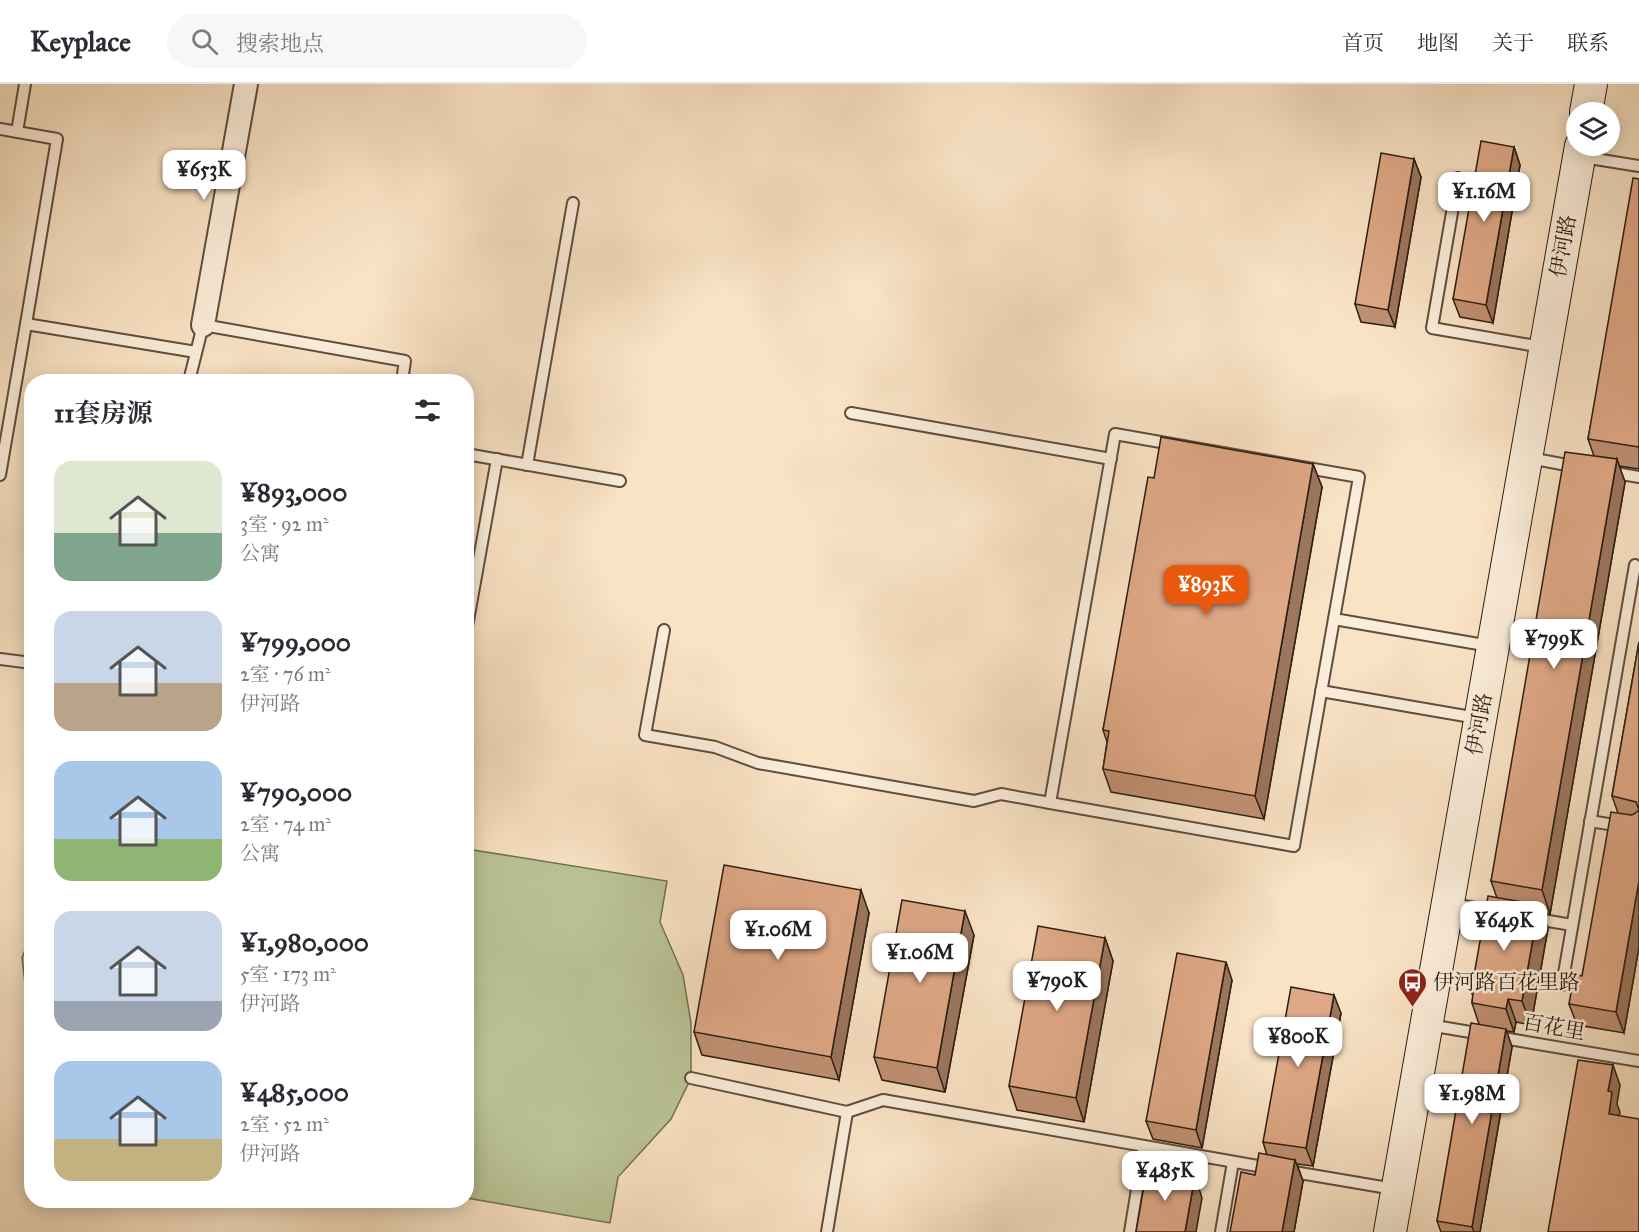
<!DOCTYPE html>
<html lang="zh">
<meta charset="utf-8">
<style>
:root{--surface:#fff;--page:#f7f7f7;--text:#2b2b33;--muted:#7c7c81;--line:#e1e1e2;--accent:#ea580c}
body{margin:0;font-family:"IM FELL Great Primer","Noto Serif SC",serif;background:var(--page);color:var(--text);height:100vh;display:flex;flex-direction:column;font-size:22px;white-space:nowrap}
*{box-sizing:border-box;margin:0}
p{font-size:20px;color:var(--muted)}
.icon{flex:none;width:33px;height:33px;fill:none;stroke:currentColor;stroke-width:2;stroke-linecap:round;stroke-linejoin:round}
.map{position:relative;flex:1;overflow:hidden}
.details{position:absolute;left:24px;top:290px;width:450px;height:834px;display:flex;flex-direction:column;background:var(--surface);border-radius:24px;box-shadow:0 3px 15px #0003}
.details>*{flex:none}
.buttons{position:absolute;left:1566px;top:18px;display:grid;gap:12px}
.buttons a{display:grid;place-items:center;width:54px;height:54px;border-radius:50%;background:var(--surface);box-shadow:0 3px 15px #0003;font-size:30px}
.price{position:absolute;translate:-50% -51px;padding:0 14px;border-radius:12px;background:#fff;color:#222;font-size:20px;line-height:39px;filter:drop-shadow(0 2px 3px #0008)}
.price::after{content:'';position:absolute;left:50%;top:36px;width:18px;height:14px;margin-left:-9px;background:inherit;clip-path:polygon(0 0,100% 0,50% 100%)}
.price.active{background:var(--accent);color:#fff}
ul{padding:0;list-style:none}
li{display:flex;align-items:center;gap:18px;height:150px;padding:0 30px}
li span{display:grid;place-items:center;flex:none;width:168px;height:120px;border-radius:18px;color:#555}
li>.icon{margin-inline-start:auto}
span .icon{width:72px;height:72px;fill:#fffc;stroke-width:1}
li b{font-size:26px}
h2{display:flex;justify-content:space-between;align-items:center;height:72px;padding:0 30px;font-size:26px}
header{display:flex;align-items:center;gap:36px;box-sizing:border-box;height:84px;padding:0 30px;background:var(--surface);border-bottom:2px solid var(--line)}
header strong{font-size:28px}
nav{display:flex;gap:33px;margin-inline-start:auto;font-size:21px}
.search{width:420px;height:54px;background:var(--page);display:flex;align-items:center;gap:15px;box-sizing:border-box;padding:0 21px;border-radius:33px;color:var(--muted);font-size:22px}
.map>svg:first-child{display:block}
.green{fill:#bac497;stroke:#727054;stroke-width:1.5}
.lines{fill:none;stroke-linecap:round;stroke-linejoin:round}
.lane-casing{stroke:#5e4e3f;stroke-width:14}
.street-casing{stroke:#5e4e3f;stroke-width:26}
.secondary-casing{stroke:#2b1d12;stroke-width:34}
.lane{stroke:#fbedd9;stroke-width:10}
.street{stroke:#fbedd9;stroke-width:22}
.secondary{stroke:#fbedd9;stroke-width:32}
.wall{fill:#c09073;stroke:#2b1d12;stroke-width:1.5}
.shaded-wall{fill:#9c765e;stroke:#2b1d12;stroke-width:1.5}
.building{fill:#dfa886;stroke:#2b1d12;stroke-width:1.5}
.labels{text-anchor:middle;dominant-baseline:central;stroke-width:5;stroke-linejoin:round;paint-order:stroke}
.street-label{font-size:21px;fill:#2b1d12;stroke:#fbedd9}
.poi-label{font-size:21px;fill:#2b1d12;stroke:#fbedd9;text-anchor:start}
</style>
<header>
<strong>Keyplace</strong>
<div class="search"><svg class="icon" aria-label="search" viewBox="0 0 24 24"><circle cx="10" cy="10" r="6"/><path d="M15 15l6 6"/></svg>搜索地点</div>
<nav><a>首页</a><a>地图</a><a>关于</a><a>联系</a></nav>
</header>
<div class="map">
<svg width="1639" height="1148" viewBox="0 0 1639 1148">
<rect width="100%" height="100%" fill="#f9e3c5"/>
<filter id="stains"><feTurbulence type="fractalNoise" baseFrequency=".00333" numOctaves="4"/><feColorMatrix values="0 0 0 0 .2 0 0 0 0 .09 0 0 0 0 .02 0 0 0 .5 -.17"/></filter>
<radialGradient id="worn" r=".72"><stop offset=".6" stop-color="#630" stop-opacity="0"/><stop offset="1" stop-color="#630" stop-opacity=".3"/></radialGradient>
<g class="green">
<path d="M467,765l200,32 -7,41 23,53 8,48v55l-20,41 -53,58 -8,46 -143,-25z"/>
<path d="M31,850v98l-9,-74z"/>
</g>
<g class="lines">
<defs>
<g id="lane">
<path d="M0,45l57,10 -31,185"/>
<path d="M17,48l8,-48"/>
<path d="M1583,73l56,9"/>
<path d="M1458,94l-26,150 110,19"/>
<path d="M189,297l14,-56 202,36 -3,20"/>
<path d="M851,329l260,46"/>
<path d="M1115,350l244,43 -65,369 -244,-43z"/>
<path d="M466,370l154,27"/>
<path d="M1530,374l47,9"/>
<path d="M527,381l46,-262"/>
<path d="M1610,388l29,5"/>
<path d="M0,391l26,-151 170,28"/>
<path d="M1334,535l156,27"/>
<path d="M664,546l-19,105 70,12 43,16 216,38 27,-7 49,9"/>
<path d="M466,548l31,-173"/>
<path d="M0,575l32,4"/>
<path d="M1321,607l156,27"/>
<path d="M1590,737l49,8"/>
<path d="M1452,820l46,8"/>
<path d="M1531,834l41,7"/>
<path d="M1562,901l73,-420"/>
<path d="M1429,941l53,9"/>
<path d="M1497,953l142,24"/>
<path d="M691,994l156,34 36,-12 386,68"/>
<path d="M1288,1087l106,18"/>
<path d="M827,1148l20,-120"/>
<path d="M1130,1148l14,-86"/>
<path d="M1221,1148l12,-70"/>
</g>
<path id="street" d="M203,241l43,-241"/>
<g id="secondary">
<path d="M1586,28l5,-28"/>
<path d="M1390,1148l191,-1086"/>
</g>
</defs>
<use href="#lane" class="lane-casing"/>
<use href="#street" class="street-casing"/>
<use href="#secondary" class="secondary-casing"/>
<use href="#lane" class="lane"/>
<use href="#street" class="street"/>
<use href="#secondary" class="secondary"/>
</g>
<g class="wall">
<path d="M1514,63l6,18 -27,158 -33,-6 -7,-18z"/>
<path d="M1414,75l7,18 -26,150 -34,-5 -6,-18z"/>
<path d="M1639,95v290l-20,-3 6,16 -75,432 -8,-2 6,16 -17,97 -15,-3 -2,10 -8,-1 6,16 -32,185h-39l-4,-11 42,-197 -7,-21 1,-7 -2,-4 26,-94 -6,-17 103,-425 -6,-17z"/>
<path d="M1313,380l9,23 -58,332 -153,-27 -8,-23 4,-27 -4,-12 51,-252z"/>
<path d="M1639,558v305l-15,86 -47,-8 -8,-21 13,-28 36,-163 -6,-17z"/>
<path d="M869,829l-30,167 -137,-25 -8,-23z"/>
<path d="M974,851l-29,157 -63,-12 -8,-23z"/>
<path d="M1105,854l8,23 -29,161 -67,-12 -8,-24z"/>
<path d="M1232,896l-30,168 -49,-9 -7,-18z"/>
<path d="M1341,929l-28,153 -16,-2 6,17 -9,51h-64l25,-57 12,-20 -4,-13z"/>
</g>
<g class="shaded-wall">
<path d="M1514,63l6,18 -27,158 -7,-18z"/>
<path d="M1414,75l7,18 -26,150 -7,-17z"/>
<path d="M1617,375l8,23 -75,432 -8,-24z"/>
<path d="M1313,380l9,23 -58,332 -9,-23z"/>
<path d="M1639,797v66l-15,86 -8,-21z"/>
<path d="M861,806l8,23 -30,167 -8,-23z"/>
<path d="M1539,821l9,23 -17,97 -9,-24z"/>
<path d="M965,827l9,24 -29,157 -8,-24z"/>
<path d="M1105,854l8,23 -29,161 -8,-24z"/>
<path d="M1226,878l6,18 -30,168 -6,-18z"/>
<path d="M1334,911l7,18 -28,153 -7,-18z"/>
<path d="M1508,915l8,23 -2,10 -8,-23z"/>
<path d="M1506,945l6,18 -32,185h-6l-2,-5z"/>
<path d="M1613,981l7,20 -3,19 3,8 -4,21 -7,-19 -1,-23z"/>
<path d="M1295,1076l8,21 -9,51h-12z"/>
<path d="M1195,1092l7,22 -6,34h-11z"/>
</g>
<g class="building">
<path d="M1481,57l33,6 -28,158 -33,-6z"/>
<path d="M1381,69l33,6 -26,151 -33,-6z"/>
<path d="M1633,94l6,1v268l-51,-8z"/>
<path d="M1161,353l152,27 -58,332 -152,-27 6,-38 -6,-1 45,-253 6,1z"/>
<path d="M1565,368l52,7 -75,431 -51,-9z"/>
<path d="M1639,558v239l-23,131 -47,-8 5,-29 8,1 29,-164 20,3 3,-1 5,-4 -3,-8 -24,-6z"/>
<path d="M724,781l137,25 -30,167 -137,-25z"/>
<path d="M1488,812l51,9 -17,96 -14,-2 -2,10 -34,-6 1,-10 -2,-1z"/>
<path d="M902,816l63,11 -28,157 -63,-11z"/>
<path d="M1038,842l67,12 -29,160 -67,-12z"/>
<path d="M1177,869l49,9 -30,168 -50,-9z"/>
<path d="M1291,903l43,8 -28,153 -43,-6z"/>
<path d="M1471,939l35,6 -34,198 -35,-6z"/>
<path d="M1578,976l35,5 -5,26 4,1 -3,22 30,5v113h-91z"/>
<path d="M1259,1069l36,7 -13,72h-52l11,-60 14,3z"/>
<path d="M1147,1084l48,8 -10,56h-49z"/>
</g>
<defs>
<symbol id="bus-pin" viewBox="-11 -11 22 30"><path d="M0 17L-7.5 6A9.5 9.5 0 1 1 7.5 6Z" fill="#8f2418" stroke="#fbedd9"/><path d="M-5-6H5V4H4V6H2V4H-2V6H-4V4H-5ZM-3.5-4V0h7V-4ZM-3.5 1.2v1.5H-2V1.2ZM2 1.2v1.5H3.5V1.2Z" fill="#fff"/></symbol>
</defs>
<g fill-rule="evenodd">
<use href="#bus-pin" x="1396" y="882" width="33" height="45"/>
</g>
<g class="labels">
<g class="street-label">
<text transform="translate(1563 162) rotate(-80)">伊河路</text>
<text transform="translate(1479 640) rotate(-80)">伊河路</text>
<text transform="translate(1554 943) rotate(10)">百花里</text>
</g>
<g class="poi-label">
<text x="1433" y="898">伊河路百花里路</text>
</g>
</g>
<rect width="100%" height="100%" filter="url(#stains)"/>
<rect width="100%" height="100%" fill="url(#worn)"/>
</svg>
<div class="buttons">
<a><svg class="icon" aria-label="layers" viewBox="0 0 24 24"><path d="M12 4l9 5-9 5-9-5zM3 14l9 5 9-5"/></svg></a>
</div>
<b class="price" style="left:204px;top:117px">¥653K</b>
<b class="price" style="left:1484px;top:139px">¥1.16M</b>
<b class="price active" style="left:1206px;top:532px">¥893K</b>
<b class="price" style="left:1554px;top:586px">¥799K</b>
<b class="price" style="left:1504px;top:868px">¥649K</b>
<b class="price" style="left:778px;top:877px">¥1.06M</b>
<b class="price" style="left:920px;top:900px">¥1.06M</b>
<b class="price" style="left:1057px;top:928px">¥790K</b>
<b class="price" style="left:1298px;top:984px">¥800K</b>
<b class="price" style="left:1472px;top:1041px">¥1.98M</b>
<b class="price" style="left:1165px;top:1118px">¥485K</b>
<section class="details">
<h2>11套房源<svg class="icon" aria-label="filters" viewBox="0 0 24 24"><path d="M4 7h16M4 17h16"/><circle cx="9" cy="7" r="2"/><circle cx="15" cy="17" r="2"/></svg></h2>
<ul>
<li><span style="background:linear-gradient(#dfe7d0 60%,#7fa58c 0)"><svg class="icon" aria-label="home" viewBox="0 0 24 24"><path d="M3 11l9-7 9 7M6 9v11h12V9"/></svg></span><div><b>¥893,000</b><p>3室 · 92 m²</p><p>公寓</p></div></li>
<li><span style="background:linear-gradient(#c9d6e8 60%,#b9a48a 0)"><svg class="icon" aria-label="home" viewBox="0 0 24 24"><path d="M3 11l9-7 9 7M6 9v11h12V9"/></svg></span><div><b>¥799,000</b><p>2室 · 76 m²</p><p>伊河路</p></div></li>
<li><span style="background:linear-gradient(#a9c7e8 65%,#8fb573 0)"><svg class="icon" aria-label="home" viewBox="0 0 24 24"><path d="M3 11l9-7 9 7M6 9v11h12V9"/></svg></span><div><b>¥790,000</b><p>2室 · 74 m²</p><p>公寓</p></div></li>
<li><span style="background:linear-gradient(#c9d6e8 75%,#9aa5b1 0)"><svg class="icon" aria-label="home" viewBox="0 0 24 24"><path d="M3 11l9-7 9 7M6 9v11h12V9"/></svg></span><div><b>¥1,980,000</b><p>5室 · 173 m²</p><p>伊河路</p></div></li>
<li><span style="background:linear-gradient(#a9c7e8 65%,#c2b280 0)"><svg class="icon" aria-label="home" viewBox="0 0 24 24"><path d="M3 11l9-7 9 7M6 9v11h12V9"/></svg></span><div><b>¥485,000</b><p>2室 · 52 m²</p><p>伊河路</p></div></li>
</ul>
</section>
</div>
